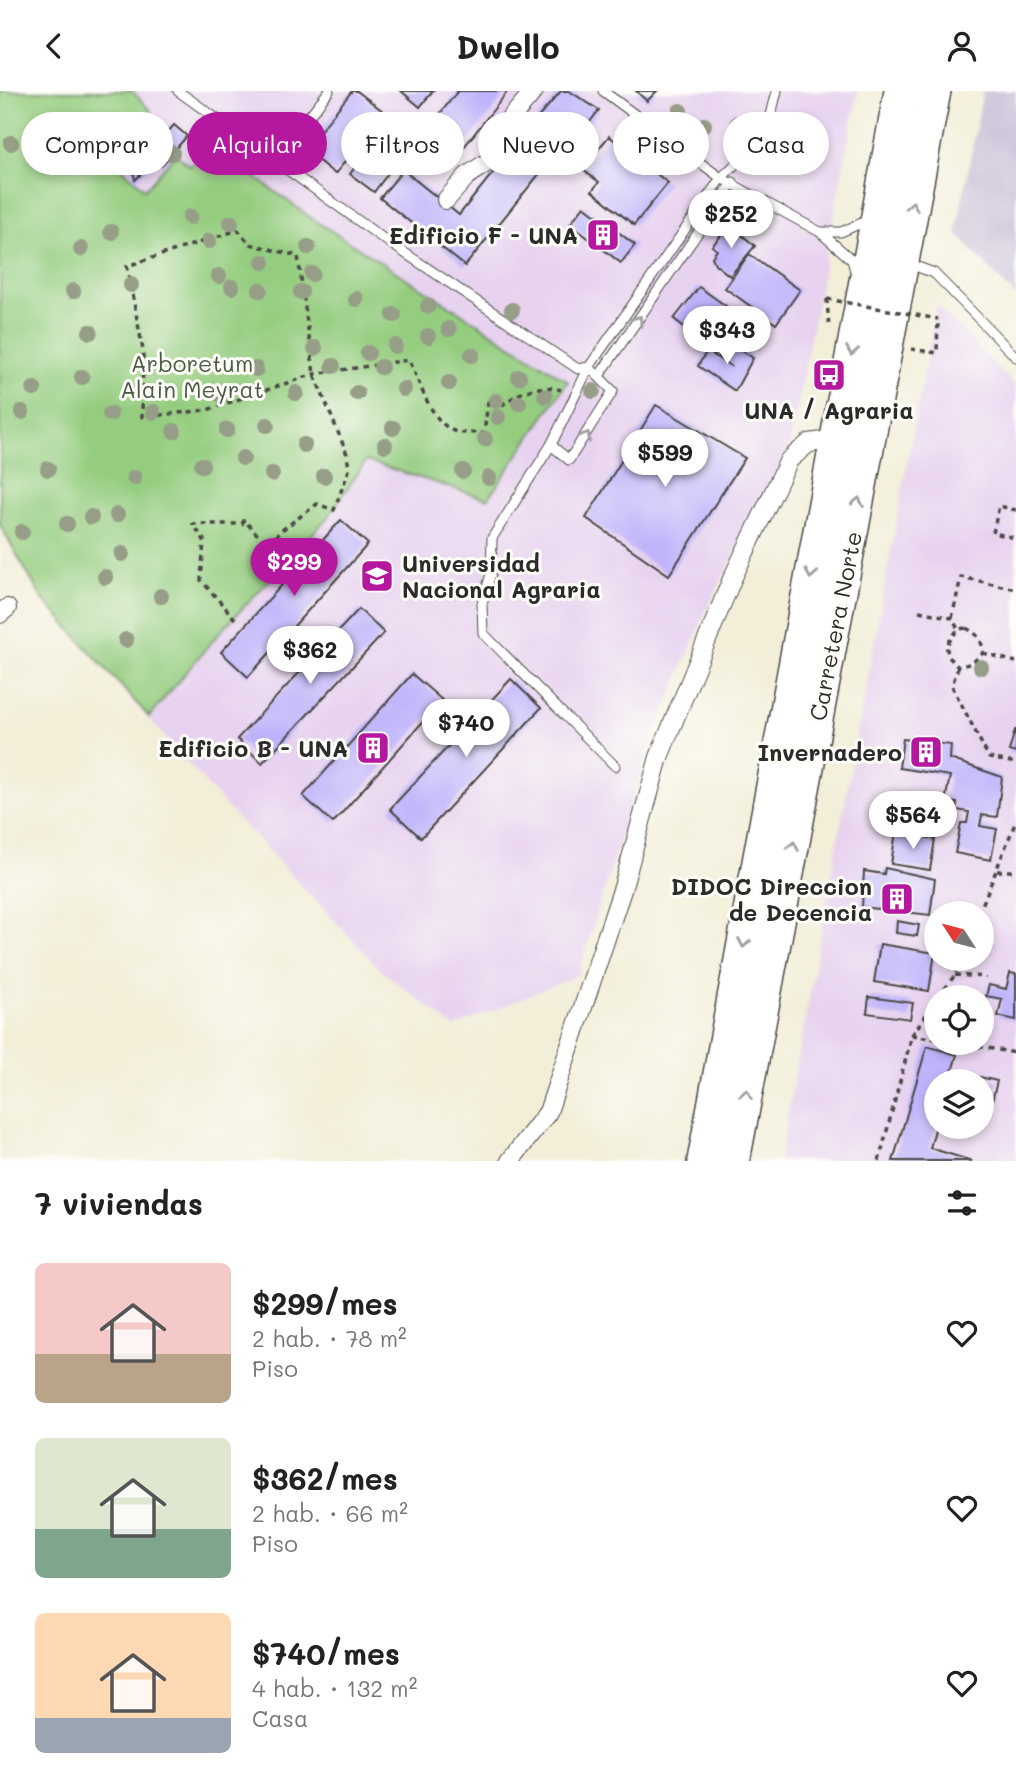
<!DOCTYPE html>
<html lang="es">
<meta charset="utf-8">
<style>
:root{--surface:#fff;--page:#f6f6f6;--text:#222;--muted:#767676;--accent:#b5179e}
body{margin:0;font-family:Mali,sans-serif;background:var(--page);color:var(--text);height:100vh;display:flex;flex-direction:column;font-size:26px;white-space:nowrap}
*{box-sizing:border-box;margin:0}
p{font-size:23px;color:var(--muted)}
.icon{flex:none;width:38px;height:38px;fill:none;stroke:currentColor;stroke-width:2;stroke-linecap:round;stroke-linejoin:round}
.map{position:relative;height:1070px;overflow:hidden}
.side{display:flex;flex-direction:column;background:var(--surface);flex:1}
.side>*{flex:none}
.guide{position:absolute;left:21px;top:21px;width:975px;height:63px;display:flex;gap:14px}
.needle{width:46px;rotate:306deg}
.fabs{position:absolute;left:924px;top:810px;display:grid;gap:14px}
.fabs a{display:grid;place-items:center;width:70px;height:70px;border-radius:50%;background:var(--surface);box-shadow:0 4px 10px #0003;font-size:35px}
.price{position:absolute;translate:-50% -60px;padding:0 16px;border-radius:24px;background:#fff;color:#222;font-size:23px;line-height:46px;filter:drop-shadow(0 2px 4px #0008)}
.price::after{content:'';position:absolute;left:50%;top:42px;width:21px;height:16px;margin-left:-10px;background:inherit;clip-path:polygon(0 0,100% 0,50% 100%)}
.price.on{background:var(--accent);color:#fff}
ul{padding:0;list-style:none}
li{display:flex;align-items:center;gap:21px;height:175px;padding:0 35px}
li span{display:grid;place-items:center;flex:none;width:196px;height:140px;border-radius:10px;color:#555}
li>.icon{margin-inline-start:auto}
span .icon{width:84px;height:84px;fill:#fffc;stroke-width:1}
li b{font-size:30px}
h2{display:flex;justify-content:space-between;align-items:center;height:84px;padding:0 35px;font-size:30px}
.pill{padding:0 24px;border-radius:32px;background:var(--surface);box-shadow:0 4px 10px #0003;font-size:24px;line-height:63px}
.pill.on{background:var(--accent);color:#fff}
header{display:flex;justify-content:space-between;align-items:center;height:91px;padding:0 35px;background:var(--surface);font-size:32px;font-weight:700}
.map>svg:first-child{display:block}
.built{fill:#e7d2ef;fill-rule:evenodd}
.industrial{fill:#c8bfd8}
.green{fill:#95cd80;stroke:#607c56;stroke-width:2}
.building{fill:#bfb4fb}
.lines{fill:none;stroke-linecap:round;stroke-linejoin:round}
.lane-casing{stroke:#494845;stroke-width:11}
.street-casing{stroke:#494845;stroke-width:20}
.highway-casing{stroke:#494845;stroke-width:36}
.path{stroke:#494845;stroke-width:3.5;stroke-dasharray:5 5;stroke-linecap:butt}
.lane{stroke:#fff;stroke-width:9}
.street{stroke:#fff;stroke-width:18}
.highway{stroke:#fff;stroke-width:33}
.path-bridge{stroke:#494845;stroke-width:3.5;stroke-dasharray:5 5;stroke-linecap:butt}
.tree{fill:#969e87}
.oneway{stroke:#a0a0a0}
.labels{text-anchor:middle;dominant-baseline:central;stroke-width:6;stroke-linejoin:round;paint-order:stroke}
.poi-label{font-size:23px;font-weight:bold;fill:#2b2b2b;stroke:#fdfcf7;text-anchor:end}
.park-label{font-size:23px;fill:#4b5c44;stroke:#fdfcf7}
.street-label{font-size:23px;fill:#2b2b2b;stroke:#fdfcf7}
</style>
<header><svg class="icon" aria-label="back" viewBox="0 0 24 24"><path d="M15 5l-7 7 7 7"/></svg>Dwello<svg class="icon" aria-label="person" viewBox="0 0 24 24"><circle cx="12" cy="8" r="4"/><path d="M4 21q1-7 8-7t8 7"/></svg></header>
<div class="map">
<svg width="1016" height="1070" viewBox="0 0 1016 1070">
<rect width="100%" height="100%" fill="#fdfcf7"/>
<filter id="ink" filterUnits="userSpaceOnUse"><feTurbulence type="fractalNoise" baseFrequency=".0143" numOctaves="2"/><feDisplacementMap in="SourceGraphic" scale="14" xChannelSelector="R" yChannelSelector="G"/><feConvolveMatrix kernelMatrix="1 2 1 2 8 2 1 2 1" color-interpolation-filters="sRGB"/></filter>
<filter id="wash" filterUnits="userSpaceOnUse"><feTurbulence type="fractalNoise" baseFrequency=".00686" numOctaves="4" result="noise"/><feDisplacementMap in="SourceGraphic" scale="28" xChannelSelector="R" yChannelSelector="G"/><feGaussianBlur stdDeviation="1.57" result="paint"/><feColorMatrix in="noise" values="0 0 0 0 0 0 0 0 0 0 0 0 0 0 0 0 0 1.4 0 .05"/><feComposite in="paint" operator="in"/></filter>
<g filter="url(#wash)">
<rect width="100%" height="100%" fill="#f2eed8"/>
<g class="built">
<path d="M0,0h858l-69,357 -82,161 -61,146 -68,220 -124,52 -72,-56 -156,-165 -185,-209 -41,-72z"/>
<path d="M936,214l80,81v775h-237zM936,822h46v46h-46zM936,906h46v46h-46zM936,990h46v46h-46z"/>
</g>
<path class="industrial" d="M983,0h33v206l-60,-64z"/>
<path class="green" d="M0,0h132l19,20 -37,50 31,28 31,-35 14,12 19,-22 105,76 254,161 -80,118 -122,-38 -38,56 -116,124 -63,76 -108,-120 -41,-72z"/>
<g id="blocks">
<g class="building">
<path d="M352,0h5l27,21 -49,62 -30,-24z"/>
<path d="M401,0h32l-13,16z"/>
<path d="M458,0h50l-59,75 -16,-7 -13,-13 -1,-6z"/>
<path d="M561,0h8l30,19 -30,39 -33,-29z"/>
<path d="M636,0h21l-10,10z"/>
<path d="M154,33l12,10 8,-9 13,11 -25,29 -1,-10 -26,25 -6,-27z"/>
<path d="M524,43l29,23 -88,109 -85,-68 23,-28 56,45z"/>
<path d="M609,45l59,47 -34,42 -42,-34 7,-9 -17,-13z"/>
<path d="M368,58l24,19 -18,24 -24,-18z"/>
<path d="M584,115l51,39 -14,18 -51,-39z"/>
<path d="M730,134l25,21 -25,30 -15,-12 -3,-7 5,-7 -5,-4z"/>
<path d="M749,163l51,36 -24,34 -51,-36z"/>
<path d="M699,196l27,19 -14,20 17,13 -11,14 -44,-34z"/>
<path d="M729,251l24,16 -18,33 -37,-25 9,-15 25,16 -13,-10z"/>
<path d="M656,314l89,53 -76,117 -83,-57z"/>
<path d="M341,429l27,24 -120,133 -27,-25z"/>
<path d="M359,518l25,24 -122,130 -25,-24z"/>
<path d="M412,583l30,26 -109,123 -30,-27z"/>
<path d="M511,588l30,29 -120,130 -31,-29z"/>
<path d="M1015,639h1v23l-7,-2z"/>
<path d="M903,648l48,6 -1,14 52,18 -5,40 -15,-2 -2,11 17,3 -6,31 -36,-7 6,-30h6l2,-11 -13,-2 1,-7 -12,-1 5,-26 -51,-8z"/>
<path d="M896,741l39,7 -5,31 -39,-6z"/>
<path d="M885,777l50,11 -5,36 -68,-8 2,-36 20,3z"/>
<path d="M897,830l22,4 -2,11 -21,-3z"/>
<path d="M880,853l55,9 -6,38 -55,-9z"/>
<path d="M1010,882l6,1v46l-18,-4 4,-17 -16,-3 3,-11 17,4z"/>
<path d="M869,906l44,6 -3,16 -43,-6z"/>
<path d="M982,915l7,2 -6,29 -1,-1z"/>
<path d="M927,955l30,9 -8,26h-13v45l-6,22 42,13h-79z"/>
<path d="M967,983l30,7 -7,29 -8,-2v-27h-17z"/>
</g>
</g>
</g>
<g filter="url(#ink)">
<use href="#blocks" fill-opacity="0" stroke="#494845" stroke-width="2"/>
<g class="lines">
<defs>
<g id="lane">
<path d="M178,0l203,146 197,132 11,-2"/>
<path d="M603,0l118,87 99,54 32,28 3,11"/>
<path d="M274,69l55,-69"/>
<path d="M820,141h21l27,-12"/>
<path d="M907,172l27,10 82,84"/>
<path d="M589,276l24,24 -44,69 -18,-15 38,-78 132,-189 45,-43 11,-44"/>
<path d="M599,285l134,-194"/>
<path d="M551,354l-59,93 -1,36 -9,30 1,29 132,133"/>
</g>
<g id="street">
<path d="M446,109l21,-24 25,-17v-19l42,-49"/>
<path d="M0,523l7,-6"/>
<path d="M510,1070l38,-49 75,-225 36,-130 73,-178 57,-119 20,-17 27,-4"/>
</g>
<g id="highway">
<path d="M704,1070l197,-1070"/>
<path d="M733,1070l201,-1070"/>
</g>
</defs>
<use href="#lane" class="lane-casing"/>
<use href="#street" class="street-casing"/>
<use href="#highway" class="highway-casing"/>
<g class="path">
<path d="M827,208l2,29"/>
<path d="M911,258l26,4 1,-34"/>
<path d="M1016,419l-17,-4 -6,27 23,5"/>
<path d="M919,520l33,7 6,11"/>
<path d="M952,527l9,-41 55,12"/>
<path d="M235,528l-34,-39 3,-40 -11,-16h49l2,-4 23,25 15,-15 35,-26 17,6 15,-40 -2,-16 -33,-80 -16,-118 -48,-12 -12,-14 -111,36 16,84 -1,67 65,-7 107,-36 7,-1 88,-13c11,22 22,65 48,72 8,2 18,0 27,1l4,-31 12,5c17,-15 40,-24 61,-17"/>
<path d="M966,537c12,6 16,11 17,25l-11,10 -14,4 -9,-10 -3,-11 12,-17z"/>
<path d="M983,562l33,9"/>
<path d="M958,576l-6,19 37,72 27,5"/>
<path d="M997,780h19"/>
<path d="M979,822l37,-92"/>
<path d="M955,884l31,2"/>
<path d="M939,906l16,-22 6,-16"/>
<path d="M912,944l24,4"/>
<path d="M959,952l57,10"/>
<path d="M879,1070l33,-126 24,-34"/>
</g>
<use href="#lane" class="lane"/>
<use href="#street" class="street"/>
<use href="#highway" class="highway"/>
<path class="path-bridge" d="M827,208l111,20"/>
</g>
<g class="tree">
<circle cx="680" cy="20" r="8"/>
<circle cx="738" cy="32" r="8"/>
<circle cx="704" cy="34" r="8"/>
<circle cx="71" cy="35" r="8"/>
<circle cx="634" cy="45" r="8"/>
<circle cx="11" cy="52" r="8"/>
<circle cx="172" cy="62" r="8"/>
<circle cx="382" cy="62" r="8"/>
<circle cx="190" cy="126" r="8"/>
<circle cx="231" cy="132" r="8"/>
<circle cx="111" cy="141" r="8"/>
<circle cx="209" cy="150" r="8"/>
<circle cx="308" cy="156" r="8"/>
<circle cx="81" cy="158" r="8"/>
<circle cx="263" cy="171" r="8"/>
<circle cx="312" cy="183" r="8"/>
<circle cx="219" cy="185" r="8"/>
<circle cx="131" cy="194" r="8"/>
<circle cx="232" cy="196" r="8"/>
<circle cx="260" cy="199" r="8"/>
<circle cx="73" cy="200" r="8"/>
<circle cx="301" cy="201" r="8"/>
<circle cx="356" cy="208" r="8"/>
<circle cx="428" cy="215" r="8"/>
<circle cx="512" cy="219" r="8"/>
<circle cx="394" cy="224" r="8"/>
<circle cx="449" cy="238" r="8"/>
<circle cx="90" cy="241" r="8"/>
<circle cx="428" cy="245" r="8"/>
<circle cx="395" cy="255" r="8"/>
<circle cx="315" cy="257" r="8"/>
<circle cx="368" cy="262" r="8"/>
<circle cx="472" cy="264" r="8"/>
<circle cx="333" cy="275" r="8"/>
<circle cx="381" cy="276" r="8"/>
<circle cx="256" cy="278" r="8"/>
<circle cx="82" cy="286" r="8"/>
<circle cx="519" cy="286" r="8"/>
<circle cx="449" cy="292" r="8"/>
<circle cx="34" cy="298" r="8"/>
<circle cx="404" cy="298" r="8"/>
<circle cx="593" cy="300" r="8"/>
<circle cx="135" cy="302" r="8"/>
<circle cx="296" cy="302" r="8"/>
<circle cx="357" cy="302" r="8"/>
<circle cx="221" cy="304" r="8"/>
<circle cx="545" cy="305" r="8"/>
<circle cx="496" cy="310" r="8"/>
<circle cx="519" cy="312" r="8"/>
<circle cx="22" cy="321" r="8"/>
<circle cx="153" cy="321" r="8"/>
<circle cx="110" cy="323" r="8"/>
<circle cx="498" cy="326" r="8"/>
<circle cx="267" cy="334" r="8"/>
<circle cx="393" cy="337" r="8"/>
<circle cx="227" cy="339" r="8"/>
<circle cx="174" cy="340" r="8"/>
<circle cx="485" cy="348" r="8"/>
<circle cx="304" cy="354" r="8"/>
<circle cx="385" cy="354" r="8"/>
<circle cx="243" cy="367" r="8"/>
<circle cx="202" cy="374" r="8"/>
<circle cx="48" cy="378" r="8"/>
<circle cx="463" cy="380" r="8"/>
<circle cx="272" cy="383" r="8"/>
<circle cx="324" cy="385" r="8"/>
<circle cx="134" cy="387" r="8"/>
<circle cx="489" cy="387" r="8"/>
<circle cx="117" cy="424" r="8"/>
<circle cx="91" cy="426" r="8"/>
<circle cx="67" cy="433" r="8"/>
<circle cx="22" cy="441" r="8"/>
<circle cx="122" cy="463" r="8"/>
<circle cx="105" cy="486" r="8"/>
<circle cx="161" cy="505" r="8"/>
<circle cx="126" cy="549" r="8"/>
<circle cx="981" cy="576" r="8"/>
</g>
<defs><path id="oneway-chevron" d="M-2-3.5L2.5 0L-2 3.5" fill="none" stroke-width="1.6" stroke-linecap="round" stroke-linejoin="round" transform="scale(1.75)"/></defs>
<g class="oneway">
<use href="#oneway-chevron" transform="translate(912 115) rotate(-79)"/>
<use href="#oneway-chevron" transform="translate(638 229) rotate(-55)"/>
<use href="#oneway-chevron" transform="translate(852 260) rotate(100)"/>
<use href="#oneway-chevron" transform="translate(586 345) rotate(-59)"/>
<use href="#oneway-chevron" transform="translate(858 411) rotate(-79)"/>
<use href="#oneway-chevron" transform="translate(811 483) rotate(100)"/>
<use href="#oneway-chevron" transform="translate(793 755) rotate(-79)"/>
<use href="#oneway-chevron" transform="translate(744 852) rotate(100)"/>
<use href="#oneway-chevron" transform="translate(746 1003) rotate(-79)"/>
</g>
</g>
<defs>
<symbol id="building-square" viewBox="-11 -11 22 22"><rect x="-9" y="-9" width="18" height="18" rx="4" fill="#b5179e" stroke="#fdfcf7"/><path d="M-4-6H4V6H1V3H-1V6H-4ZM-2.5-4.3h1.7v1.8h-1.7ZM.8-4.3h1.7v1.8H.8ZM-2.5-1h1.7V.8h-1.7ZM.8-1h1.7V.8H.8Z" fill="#fff"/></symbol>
<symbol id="bus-square" viewBox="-11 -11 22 22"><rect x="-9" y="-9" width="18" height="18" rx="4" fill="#b5179e" stroke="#fdfcf7"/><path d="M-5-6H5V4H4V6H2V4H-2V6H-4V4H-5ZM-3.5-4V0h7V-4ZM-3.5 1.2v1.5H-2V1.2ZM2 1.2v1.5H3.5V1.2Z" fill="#fff"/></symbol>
<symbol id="university-square" viewBox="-11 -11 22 22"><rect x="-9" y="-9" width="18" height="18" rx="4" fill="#b5179e" stroke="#fdfcf7"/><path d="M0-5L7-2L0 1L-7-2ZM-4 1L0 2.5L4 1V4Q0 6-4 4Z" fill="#fff"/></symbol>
</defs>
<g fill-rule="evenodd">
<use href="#building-square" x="584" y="125" width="38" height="38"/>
<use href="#bus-square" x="810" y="265" width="38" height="38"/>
<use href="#university-square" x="358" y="466" width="38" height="38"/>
<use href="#building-square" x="354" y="638" width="38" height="38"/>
<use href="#building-square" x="907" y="642" width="38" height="38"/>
<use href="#building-square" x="878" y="789" width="38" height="38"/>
</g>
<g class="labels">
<g class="poi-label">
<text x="578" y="144">Edificio F - UNA</text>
<text x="829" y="319" text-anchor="middle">UNA / Agraria</text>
<text x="402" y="472" text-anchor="start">Universidad<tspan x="402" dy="26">Nacional Agraria</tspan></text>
<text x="348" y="657">Edificio B - UNA</text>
<text x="902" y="661">Invernadero</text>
<text x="872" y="795">DIDOC Direccion<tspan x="872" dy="26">de Decencia</tspan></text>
</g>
<g class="park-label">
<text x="192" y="272">Arboretum<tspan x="192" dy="26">Alain Meyrat</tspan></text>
</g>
<g class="street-label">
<text transform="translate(835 535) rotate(-79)">Carretera Norte</text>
</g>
</g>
</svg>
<div class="fabs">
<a><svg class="needle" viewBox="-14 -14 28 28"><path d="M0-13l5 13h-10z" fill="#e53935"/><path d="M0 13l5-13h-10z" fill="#767676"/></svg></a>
<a><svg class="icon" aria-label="locate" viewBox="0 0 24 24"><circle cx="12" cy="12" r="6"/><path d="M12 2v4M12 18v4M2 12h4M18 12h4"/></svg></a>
<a><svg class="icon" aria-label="layers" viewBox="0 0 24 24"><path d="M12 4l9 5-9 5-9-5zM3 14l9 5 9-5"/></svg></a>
</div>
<b class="price" style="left:731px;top:159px">$252</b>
<b class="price" style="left:727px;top:275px">$343</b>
<b class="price" style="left:665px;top:398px">$599</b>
<b class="price on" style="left:294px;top:507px">$299</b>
<b class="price" style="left:310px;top:595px">$362</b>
<b class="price" style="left:466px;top:668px">$740</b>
<b class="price" style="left:913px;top:760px">$564</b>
<div class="guide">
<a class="pill">Comprar</a>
<a class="pill on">Alquilar</a>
<a class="pill">Filtros</a>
<a class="pill">Nuevo</a>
<a class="pill">Piso</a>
<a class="pill">Casa</a>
</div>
</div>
<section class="side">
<h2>7 viviendas<svg class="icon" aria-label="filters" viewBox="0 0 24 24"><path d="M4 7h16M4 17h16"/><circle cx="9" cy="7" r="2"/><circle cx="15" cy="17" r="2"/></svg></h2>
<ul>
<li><span style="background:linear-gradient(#f6c9c9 65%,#b9a48a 0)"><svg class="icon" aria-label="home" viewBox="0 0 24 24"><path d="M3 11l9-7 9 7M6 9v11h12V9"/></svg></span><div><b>$299/mes</b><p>2 hab. · 78 m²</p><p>Piso</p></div><svg class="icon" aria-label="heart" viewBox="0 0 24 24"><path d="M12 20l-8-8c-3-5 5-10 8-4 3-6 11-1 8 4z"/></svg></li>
<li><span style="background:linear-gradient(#dfe7d0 65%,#7fa58c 0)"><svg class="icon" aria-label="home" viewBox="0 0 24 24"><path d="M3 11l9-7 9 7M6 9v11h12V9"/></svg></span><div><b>$362/mes</b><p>2 hab. · 66 m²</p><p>Piso</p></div><svg class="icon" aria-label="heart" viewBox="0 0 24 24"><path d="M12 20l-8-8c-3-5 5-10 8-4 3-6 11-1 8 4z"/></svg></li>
<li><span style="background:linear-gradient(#ffd9b3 75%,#9aa5b1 0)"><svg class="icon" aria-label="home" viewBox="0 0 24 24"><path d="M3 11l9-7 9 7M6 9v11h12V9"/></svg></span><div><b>$740/mes</b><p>4 hab. · 132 m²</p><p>Casa</p></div><svg class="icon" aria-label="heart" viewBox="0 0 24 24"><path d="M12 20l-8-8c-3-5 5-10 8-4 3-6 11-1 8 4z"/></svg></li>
</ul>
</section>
